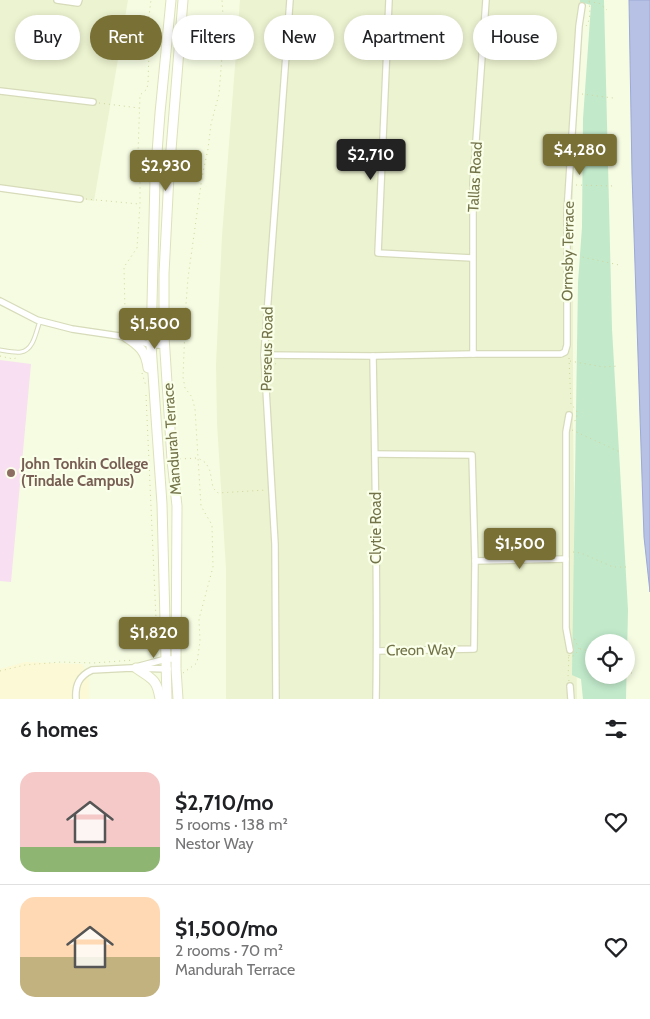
<!DOCTYPE html>
<meta charset="utf-8">
<style>
:root{--surface:#fff;--page:#f6f6f6;--text:#202124;--muted:#757577;--line:#e0e0e0;--accent:#787034}
body{margin:0;font-family:Cabin,sans-serif;background:var(--page);color:var(--text);height:100vh;display:flex;flex-direction:column;font-size:19px;white-space:nowrap}
*{box-sizing:border-box;margin:0}
p{font-size:16px;color:var(--muted)}
.icon{flex:none;width:28px;height:28px;fill:none;stroke:currentColor;stroke-width:2;stroke-linecap:round;stroke-linejoin:round}
.map{position:relative;height:699px;overflow:hidden}
.details{display:flex;flex-direction:column;background:var(--surface);flex:1}
.details>*{flex:none}
.top-card{position:absolute;left:15px;top:15px;width:620px;height:45px;display:flex;gap:10px}
.controls{position:absolute;left:585px;top:634px;display:grid;gap:10px}
.controls a{display:grid;place-items:center;width:50px;height:50px;border-radius:50%;background:var(--surface);box-shadow:0 2px 8px #0003;font-size:25px}
.price{position:absolute;translate:-50% -42px;padding:0 11px;border-radius:5px;background:var(--accent);color:#fff;font-size:16px;line-height:32px;filter:drop-shadow(0 1px 2px #0008)}
.price::after{content:'';position:absolute;left:50%;top:30px;width:15px;height:11px;margin-left:-8px;background:inherit;clip-path:polygon(0 0,100% 0,50% 100%)}
.price.current{background:#222;color:#fff}
ul{padding:0;list-style:none}
li{display:flex;align-items:center;gap:15px;height:125px;padding:0 20px}
li+li{border-top:1px solid var(--line)}
li span{display:grid;place-items:center;flex:none;width:140px;height:100px;border-radius:15px;color:#555}
li>.icon{margin-inline-start:auto}
span .icon{width:60px;height:60px;fill:#fffc;stroke-width:1}
li b{font-size:21px}
h2{display:flex;justify-content:space-between;align-items:center;height:60px;padding:0 20px;font-size:21px}
.pill{padding:0 18px;border-radius:22px;background:var(--surface);box-shadow:0 2px 8px #0003;font-size:18px;line-height:45px}
.pill.current{background:var(--accent);color:#fff}
.map>svg:first-child{display:block}
.residential{fill:#ecf3d0}
.commercial{fill:#fcfad6}
.education{fill:#f8dff1}
.green{fill:#c1e9ca;fill-rule:evenodd}
.water{fill:#b7c1e5;stroke:#9da9d6}
.lines{fill:none;stroke-linecap:round;stroke-linejoin:round}
.lane-casing{stroke:#d7dbb9;stroke-width:5}
.street-casing{stroke:#d7dbb9;stroke-width:8}
.secondary-casing{stroke:#dee2b9;stroke-width:11}
.path{stroke:#d3d59d;stroke-width:1;stroke-dasharray:1 4;stroke-linecap:butt}
.lane{stroke:#fff;stroke-width:3}
.street{stroke:#fff;stroke-width:5.5}
.secondary{stroke:#fff;stroke-width:9}
.education-dot{fill:#8d6e63;stroke:#f9ffe8;stroke-width:2}
.labels{text-anchor:middle;dominant-baseline:central;stroke-width:4.5;stroke-linejoin:round;paint-order:stroke}
.street-label{font-size:15px;fill:#737349;stroke:#f9ffe8}
.education-label{font-size:15px;font-weight:bold;fill:#785e54;stroke:#f9ffe8;text-anchor:start}
</style>
<div class="map">
<svg width="650" height="699" viewBox="0 0 650 699">
<rect width="100%" height="100%" fill="#f5fce2"/>
<g class="residential">
<path d="M0,0h128l-34,201 -94,-13z"/>
<path d="M240,0h340l-7,178v246l4,275h-351v-130l-9,-146 -1,-59 6,-128z"/>
</g>
<path class="commercial" d="M25,662l58,2 6,15v20h-89v-30z"/>
<path class="education" d="M0,360l31,4 -20,218 -11,-1z"/>
<path class="green" d="M580,0h24l8,329 16,281 -2,89h-43l-2,-20 -9,-4 6,-392 4,-56 1,-108 8,-114 -11,-3zM594,642h32v33h-32z"/>
<path class="water" d="M629,0h21v592l-6,-55 -12,-363z"/>
<g class="lines">
<defs>
<path id="lane" d="M0,350c6,1 15,3 21,2 13,-2 15,-21 19,-31"/>
<g id="street">
<path d="M57,0l21,3 1,-3"/>
<path d="M389,0l-11,253 94,5"/>
<path d="M0,91l93,11"/>
<path d="M0,188l80,11"/>
<path d="M0,301l37,19 35,9 54,8 25,8h14"/>
<path d="M131,337l33,-1"/>
<path d="M473,354v-171l13,-183"/>
<path d="M264,355l109,1 100,-2h88l4,-2 2,-7v-133l12,-186 3,-20"/>
<path d="M373,356c2,114 5,229 3,343"/>
<path d="M569,415l-3,17v196l4,22"/>
<path d="M375,454l97,1 3,106 -1,88 -97,2"/>
<path d="M475,561l91,-2"/>
<path d="M136,667l30,-8h10"/>
<path d="M570,686l1,13"/>
<path d="M76,699c-1,-14 3,-23 16,-29l39,-2 37,1"/>
<path d="M276,699l-1,-155 -11,-189 26,-355"/>
</g>
<g id="secondary">
<path d="M126,337c14,9 20,15 22,31"/>
<path d="M136,668c16,11 21,11 24,31"/>
<path d="M167,699l-5,-195 -11,-159 4,-166 5,-66 11,-113"/>
<path d="M178,699l-2,-30 1,-163 -5,-46 -8,-124v-62l5,-99 14,-175"/>
</g>
</defs>
<use href="#lane" class="lane-casing"/>
<use href="#street" class="street-casing"/>
<use href="#secondary" class="secondary-casing"/>
<g class="path">
<path d="M589,2l10,1 8,7"/>
<path d="M586,26c5,-6 4,-18 3,-26"/>
<path d="M582,94l31,4"/>
<path d="M99,103l40,5"/>
<path d="M576,185l39,1"/>
<path d="M86,199l53,5"/>
<path d="M573,255l46,10"/>
<path d="M128,329l-3,-17 -1,-45 13,-19 3,-44v-28l-2,-23 2,-58 7,-6 1,-6 1,-31 -3,-13 5,-39"/>
<path d="M0,356l13,3 6,-2"/>
<path d="M569,358l2,47c8,6 7,9 3,18"/>
<path d="M570,361l33,6 15,-1"/>
<path d="M271,367l7,-5"/>
<path d="M142,373l4,13"/>
<path d="M146,395l11,246"/>
<path d="M572,430l48,22"/>
<path d="M180,459l18,-1 8,5 4,8 3,17 5,5 48,-3"/>
<path d="M573,552l8,1 32,14h14"/>
<path d="M580,649h4l10,8"/>
<path d="M154,655l2,-3 1,-7"/>
<path d="M568,658l7,-3 4,-6 -5,-11"/>
<path d="M0,671l25,-6 36,-3 32,1 41,-3"/>
<path d="M183,673l14,-10 3,-22 -1,-22 14,-52 -1,-42 -11,-19 -6,-97 -3,-12 -7,-9 -2,-11 3,-73 2,-26 14,-101 6,-28 3,-25 8,-30 5,-63 -2,-31"/>
<path d="M626,673h10"/>
<path d="M569,681l-1,-4 1,-22"/>
</g>
<use href="#lane" class="lane"/>
<use href="#street" class="street"/>
<use href="#secondary" class="secondary"/>
</g>
<circle class="education-dot" cx="11" cy="473" r="5"/>
<g class="labels">
<g class="street-label">
<text transform="translate(475 177) rotate(-87)">Tallas Road</text>
<text transform="translate(568 251) rotate(-89)">Ormsby Terrace</text>
<text transform="translate(267 349) rotate(-89)">Perseus Road</text>
<text transform="translate(172 439) rotate(-94)">Mandurah Terrace</text>
<text transform="translate(376 528) rotate(-90)">Clytie Road</text>
<text transform="translate(421 650) rotate(-1)">Creon Way</text>
</g>
<g class="education-label">
<text x="21" y="464">John Tonkin College<tspan x="21" dy="17">(Tindale Campus)</tspan></text>
</g>
</g>
</svg>
<div class="controls">
<a><svg class="icon" aria-label="locate" viewBox="0 0 24 24"><circle cx="12" cy="12" r="6"/><path d="M12 2v4M12 18v4M2 12h4M18 12h4"/></svg></a>
</div>
<b class="price" style="left:580px;top:176px">$4,280</b>
<b class="price current" style="left:371px;top:181px">$2,710</b>
<b class="price" style="left:166px;top:192px">$2,930</b>
<b class="price" style="left:155px;top:350px">$1,500</b>
<b class="price" style="left:520px;top:570px">$1,500</b>
<b class="price" style="left:154px;top:659px">$1,820</b>
<div class="top-card">
<a class="pill">Buy</a>
<a class="pill current">Rent</a>
<a class="pill">Filters</a>
<a class="pill">New</a>
<a class="pill">Apartment</a>
<a class="pill">House</a>
</div>
</div>
<section class="details">
<h2>6 homes<svg class="icon" aria-label="filters" viewBox="0 0 24 24"><path d="M4 7h16M4 17h16"/><circle cx="9" cy="7" r="2"/><circle cx="15" cy="17" r="2"/></svg></h2>
<ul>
<li><span style="background:linear-gradient(#f6c9c9 75%,#8fb573 0)"><svg class="icon" aria-label="home" viewBox="0 0 24 24"><path d="M3 11l9-7 9 7M6 9v11h12V9"/></svg></span><div><b>$2,710/mo</b><p>5 rooms · 138 m²</p><p>Nestor Way</p></div><svg class="icon" aria-label="heart" viewBox="0 0 24 24"><path d="M12 20l-8-8c-3-5 5-10 8-4 3-6 11-1 8 4z"/></svg></li>
<li><span style="background:linear-gradient(#ffd9b3 60%,#c2b280 0)"><svg class="icon" aria-label="home" viewBox="0 0 24 24"><path d="M3 11l9-7 9 7M6 9v11h12V9"/></svg></span><div><b>$1,500/mo</b><p>2 rooms · 70 m²</p><p>Mandurah Terrace</p></div><svg class="icon" aria-label="heart" viewBox="0 0 24 24"><path d="M12 20l-8-8c-3-5 5-10 8-4 3-6 11-1 8 4z"/></svg></li>
</ul>
</section>
